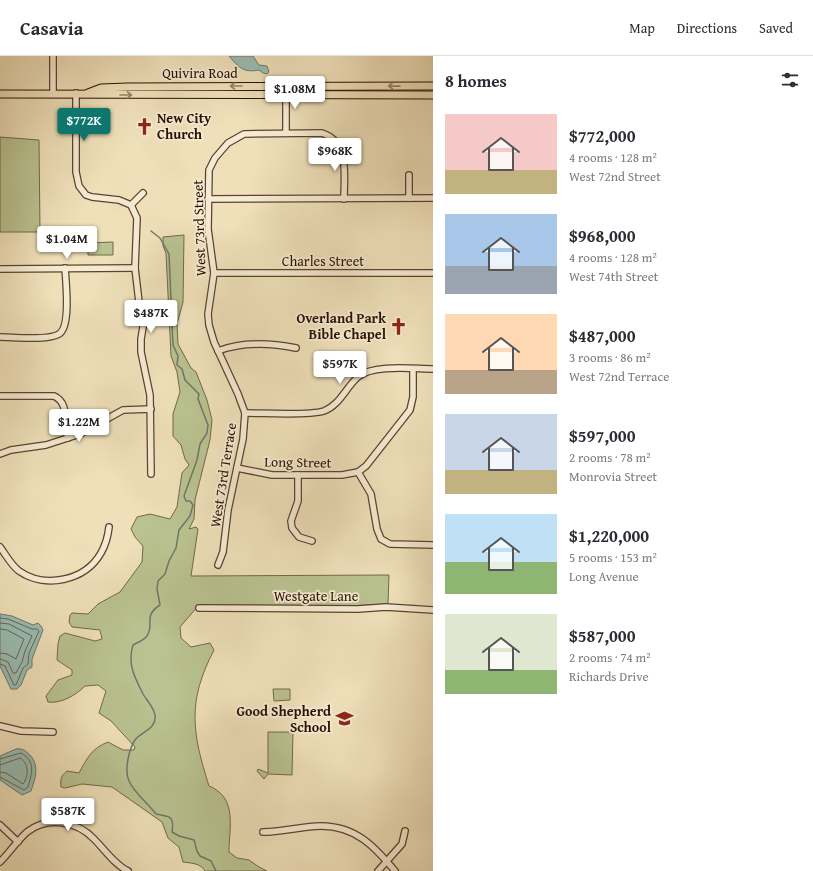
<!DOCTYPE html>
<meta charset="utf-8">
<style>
:root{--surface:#fff;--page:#f2f2f3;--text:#2b2b33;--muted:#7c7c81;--line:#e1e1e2;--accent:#0f766e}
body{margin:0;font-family:"Gentium Book Plus",serif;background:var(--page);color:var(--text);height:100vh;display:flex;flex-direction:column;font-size:15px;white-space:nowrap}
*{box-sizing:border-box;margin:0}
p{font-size:13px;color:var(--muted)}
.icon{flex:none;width:22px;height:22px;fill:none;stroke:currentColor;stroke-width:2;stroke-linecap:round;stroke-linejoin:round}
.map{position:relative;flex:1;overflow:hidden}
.details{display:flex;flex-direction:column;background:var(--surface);width:380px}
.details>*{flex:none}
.price{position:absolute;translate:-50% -34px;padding:0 9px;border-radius:4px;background:#fff;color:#222;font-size:13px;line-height:26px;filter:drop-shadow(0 1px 2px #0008)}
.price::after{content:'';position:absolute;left:50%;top:24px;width:12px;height:9px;margin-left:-6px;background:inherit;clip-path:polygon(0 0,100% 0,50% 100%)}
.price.on{background:var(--accent);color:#fff}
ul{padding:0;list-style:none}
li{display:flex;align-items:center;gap:12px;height:100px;padding:0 12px}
li span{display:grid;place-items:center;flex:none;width:112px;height:80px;border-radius:0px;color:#555}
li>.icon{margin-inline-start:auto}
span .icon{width:48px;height:48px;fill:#fffc;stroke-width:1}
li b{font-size:17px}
h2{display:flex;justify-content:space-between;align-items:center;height:48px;padding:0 12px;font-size:17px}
header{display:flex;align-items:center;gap:24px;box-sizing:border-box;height:56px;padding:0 20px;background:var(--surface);border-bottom:1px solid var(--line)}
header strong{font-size:19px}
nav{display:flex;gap:22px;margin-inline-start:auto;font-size:14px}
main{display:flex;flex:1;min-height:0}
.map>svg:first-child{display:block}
.green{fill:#b9c290;stroke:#726848}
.water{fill:#9abdb3;stroke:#6e776b}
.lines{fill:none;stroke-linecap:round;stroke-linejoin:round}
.shore{stroke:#62665a;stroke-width:1}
.stream{stroke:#6e776b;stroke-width:1.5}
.minor-casing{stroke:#5c422e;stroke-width:8}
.major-casing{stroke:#2b0e00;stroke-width:9}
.minor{stroke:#f5ebd2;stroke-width:5.5}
.major{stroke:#efe0ba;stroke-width:7}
.oneway{stroke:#978266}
.labels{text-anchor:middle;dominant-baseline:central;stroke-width:3.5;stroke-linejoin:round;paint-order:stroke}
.street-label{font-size:14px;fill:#2b0e00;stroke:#f5ebd2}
.poi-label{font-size:14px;font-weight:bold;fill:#2b0e00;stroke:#f5ebd2;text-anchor:end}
</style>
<header>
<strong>Casavia</strong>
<nav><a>Map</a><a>Directions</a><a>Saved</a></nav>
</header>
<main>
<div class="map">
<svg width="433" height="815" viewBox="0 0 433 815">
<rect width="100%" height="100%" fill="#efe0ba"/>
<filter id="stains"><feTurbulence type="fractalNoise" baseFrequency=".005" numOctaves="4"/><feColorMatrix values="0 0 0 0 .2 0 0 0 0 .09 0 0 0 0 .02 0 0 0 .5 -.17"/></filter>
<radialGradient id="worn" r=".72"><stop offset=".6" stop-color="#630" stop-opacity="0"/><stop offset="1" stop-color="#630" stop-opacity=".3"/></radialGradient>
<g class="green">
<path d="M0,81l39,3 1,92h-40z"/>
<path d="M184,179l-1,67 -6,22 1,20 13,24 5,4 11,28 5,20 -2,20 -15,60 -1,19 -5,10 7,-2 2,2 -7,47 198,-1 -1,29 -40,2h-150l-18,21 1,11 10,9 19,-4 4,7c-27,52 -22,82 -5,136 29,12 20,41 20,66l8,6 12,2 10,7 8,4h-62c-4,-8 -15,-8 -22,-9l-4,-15 -11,-9 -6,-16 -50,-35 -30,-3 -17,4 -4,-1c-1,-8 0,-11 6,-16l12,2c8,-15 13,-25 29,-31l15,8h11l1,-3 -24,-26 -12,-8 7,-22 -8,-6 -13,1c-9,9 -24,18 -37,16l-2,-6 12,-16 14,-5v-5l-15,-10 1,-16 2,-8 5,-3 30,8 7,-2 -2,-9 -28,-3 -3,-5 1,-7 2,-2 16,1 10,-10 22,-12 22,-30 1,-16 -8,-9 -4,-8 6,-12 13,-3 20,5 7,-12 5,-34 7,-8 -4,-6 -4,-14 -8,-9v-22l7,-22 -3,-20 -6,-16 -5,-103 -3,-7v-9z"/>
<path d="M113,186v13h-25v-12z"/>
<path d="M273,633h17v11l-16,1z"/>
<path d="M268,676h25l-1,43 -24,-1 -4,5 -7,-8 1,-2 10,4z"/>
</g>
<g class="water">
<path d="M229,0h24l6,9 8,1 2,6 -2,2 -4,-1 -4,-3c-15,3 -20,-2 -30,-14z"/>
<path d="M0,558l12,2 21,9 5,-2 3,3 2,4 -11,29v8l-5,3 -6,15 -4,4h-6l-11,-23z"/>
<path d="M16,693c6,-1 10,2 14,6 10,11 5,24 1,36l-9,4 -22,-15v-24z"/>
</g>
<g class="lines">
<g class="shore">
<path d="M0,562l8,1 24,10h5l2,2 -10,22 -1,11 -5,4 -7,17h-2l-9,-19 -5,-2"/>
<path d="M0,567l9,1 23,12 -7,15 -3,11 -6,11h-3l-5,-11 -8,-3"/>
<path d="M0,573l7,1 17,9 -8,20 -9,-5 -7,-1"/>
<path d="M0,703l21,-6c15,8 11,20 7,34l-4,3 -24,-13"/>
<path d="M0,709l20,-7c9,5 9,18 3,26l-17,-11 -6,-1"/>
</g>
<path class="stream" d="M151,175l9,7 9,16 2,46 3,14 -2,12 1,19 5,11 -1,9 5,4 3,11 14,14 -1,5 10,26 -1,8 -7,11 -3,16 -13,36 2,5h4l3,4 -3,11 -11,14 -3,18 -7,13 -4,13 -7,7 -1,8 3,16c-17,11 -6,18 -12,29 -2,6 -10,8 -15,11 -6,19 2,33 10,49 4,7 10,12 12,21 2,14 -13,16 -20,25 -6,9 -11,30 -6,41 6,13 19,22 27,33 12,3 19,0 16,18l7,4 15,4 3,11 3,5 11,5 5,10"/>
<defs>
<g id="minor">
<path d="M53,0v38"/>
<path d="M286,36v41"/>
<path d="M76,37v79l3,14 7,9 6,2 27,3 12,5"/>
<path d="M409,119v23"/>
<path d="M143,137l-12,12 6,13 -2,50 4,34 5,19 -3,18v13l9,43 1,79"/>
<path d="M208,143l225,-1"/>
<path d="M0,213l135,-1"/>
<path d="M214,217h219"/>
<path d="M0,281c13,0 48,4 59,-3 12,-7 7,-51 6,-66"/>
<path d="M218,295c24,-9 53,-8 78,-3"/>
<path d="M0,340h54c16,7 9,27 14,42"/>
<path d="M245,357c19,0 63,3 79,-2 16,-6 22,-24 34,-34 15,-13 56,-8 75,-8"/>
<path d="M0,398l11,-4 35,-5 34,-11 43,-24 28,-1"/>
<path d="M237,412l35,7h70l16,-3 8,-6 44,-56 3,-13v-28"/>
<path d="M358,416l13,22 6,35 4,10 9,5 43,1"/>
<path d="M298,419v26l-7,20 1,7 7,9 13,4"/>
<path d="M0,491c6,8 11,18 19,24 26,18 66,10 82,-18 4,-7 7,-17 8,-26"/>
<path d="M218,509l5,-13 5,-42 15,-71 2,-26 -7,-19 -24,-52 -5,-17 -1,-11 6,-41 -6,-44 1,-59 6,-12 13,-15 16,-9 78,-1c28,9 22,41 22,66"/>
<path d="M199,552l159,1 28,-2 47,3"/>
<path d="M0,670l21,5 32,1"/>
<path d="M0,769l18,17"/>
<path d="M263,776c20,0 39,-6 58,-6 35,0 54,21 74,45"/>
<path d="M0,806c9,-9 17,-21 27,-30 21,-16 50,-11 67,7 11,11 21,26 34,32"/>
<path d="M378,815l24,-27 3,-13"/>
</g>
<g id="major">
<path d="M88,37l13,-5 26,-1 306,-1"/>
<path d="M0,38l433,1"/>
</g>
</defs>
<use href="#minor" class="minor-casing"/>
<use href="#major" class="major-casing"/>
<use href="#minor" class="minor"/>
<use href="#major" class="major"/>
</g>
<defs><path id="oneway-shaft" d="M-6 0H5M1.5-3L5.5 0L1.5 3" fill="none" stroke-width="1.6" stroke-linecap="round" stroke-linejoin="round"/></defs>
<g class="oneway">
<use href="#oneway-shaft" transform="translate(236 30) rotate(180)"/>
<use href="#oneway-shaft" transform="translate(394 30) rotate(-179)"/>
<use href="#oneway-shaft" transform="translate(126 39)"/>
</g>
<defs>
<symbol id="church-bare" viewBox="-9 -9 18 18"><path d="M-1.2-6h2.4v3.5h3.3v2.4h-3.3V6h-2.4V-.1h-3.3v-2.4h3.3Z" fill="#8f2418" stroke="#f5ebd2" stroke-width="2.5" paint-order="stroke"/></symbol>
<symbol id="school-bare" viewBox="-9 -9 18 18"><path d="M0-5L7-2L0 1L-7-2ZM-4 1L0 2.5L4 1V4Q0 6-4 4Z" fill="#8f2418" stroke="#f5ebd2" stroke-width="2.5" paint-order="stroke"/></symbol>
</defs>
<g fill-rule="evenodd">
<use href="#church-bare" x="132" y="58" width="25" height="25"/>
<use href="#church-bare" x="386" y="258" width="25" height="25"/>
<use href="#school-bare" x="332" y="650" width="25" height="25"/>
</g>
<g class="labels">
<g class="street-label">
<text x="200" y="17">Quivira Road</text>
<text transform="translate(199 172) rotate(-92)">West 73rd Street</text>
<text x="323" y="205">Charles Street</text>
<text transform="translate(298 406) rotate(1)">Long Street</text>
<text transform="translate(223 419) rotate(-81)">West 73rd Terrace</text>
<text x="316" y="540">Westgate Lane</text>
</g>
<g class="poi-label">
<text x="157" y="62" text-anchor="start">New City<tspan x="157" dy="16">Church</tspan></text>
<text x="386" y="262">Overland Park<tspan x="386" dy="16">Bible Chapel</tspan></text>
<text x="331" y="655">Good Shepherd<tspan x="331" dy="16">School</tspan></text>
</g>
</g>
<rect width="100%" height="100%" filter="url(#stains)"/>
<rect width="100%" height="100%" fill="url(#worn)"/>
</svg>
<b class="price" style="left:295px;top:54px">$1.08M</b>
<b class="price on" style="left:84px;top:86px">$772K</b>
<b class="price" style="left:335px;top:116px">$968K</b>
<b class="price" style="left:67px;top:204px">$1.04M</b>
<b class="price" style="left:151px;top:278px">$487K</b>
<b class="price" style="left:340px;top:329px">$597K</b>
<b class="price" style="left:79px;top:387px">$1.22M</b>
<b class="price" style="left:68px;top:776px">$587K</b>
</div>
<section class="details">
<h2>8 homes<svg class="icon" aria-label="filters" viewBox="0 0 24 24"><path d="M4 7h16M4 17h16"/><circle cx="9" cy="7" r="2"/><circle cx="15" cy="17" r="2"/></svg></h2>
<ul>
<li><span style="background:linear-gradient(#f6c9c9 70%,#c2b280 0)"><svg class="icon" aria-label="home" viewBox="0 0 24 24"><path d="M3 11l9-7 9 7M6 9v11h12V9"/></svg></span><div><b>$772,000</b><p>4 rooms · 128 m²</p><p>West 72nd Street</p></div></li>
<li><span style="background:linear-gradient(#a9c7e8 65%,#9aa5b1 0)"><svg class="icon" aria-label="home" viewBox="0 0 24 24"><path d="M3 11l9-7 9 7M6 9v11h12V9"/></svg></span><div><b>$968,000</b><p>4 rooms · 128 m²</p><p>West 74th Street</p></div></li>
<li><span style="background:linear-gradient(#ffd9b3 70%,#b9a48a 0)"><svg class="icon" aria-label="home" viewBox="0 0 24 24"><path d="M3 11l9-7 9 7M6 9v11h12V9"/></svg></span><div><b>$487,000</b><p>3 rooms · 86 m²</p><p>West 72nd Terrace</p></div></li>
<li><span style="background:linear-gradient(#c9d6e8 70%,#c2b280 0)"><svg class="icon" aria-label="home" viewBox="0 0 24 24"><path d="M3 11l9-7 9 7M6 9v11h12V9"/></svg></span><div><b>$597,000</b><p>2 rooms · 78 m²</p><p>Monrovia Street</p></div></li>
<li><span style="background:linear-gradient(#bfe0f5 60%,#8fb573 0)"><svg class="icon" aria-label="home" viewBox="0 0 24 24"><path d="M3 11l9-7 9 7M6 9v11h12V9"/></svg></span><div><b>$1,220,000</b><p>5 rooms · 153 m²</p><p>Long Avenue</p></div></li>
<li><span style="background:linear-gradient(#dfe7d0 70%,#8fb573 0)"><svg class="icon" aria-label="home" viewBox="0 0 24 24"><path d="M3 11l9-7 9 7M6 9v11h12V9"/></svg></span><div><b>$587,000</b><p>2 rooms · 74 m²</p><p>Richards Drive</p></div></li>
</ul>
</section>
</main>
